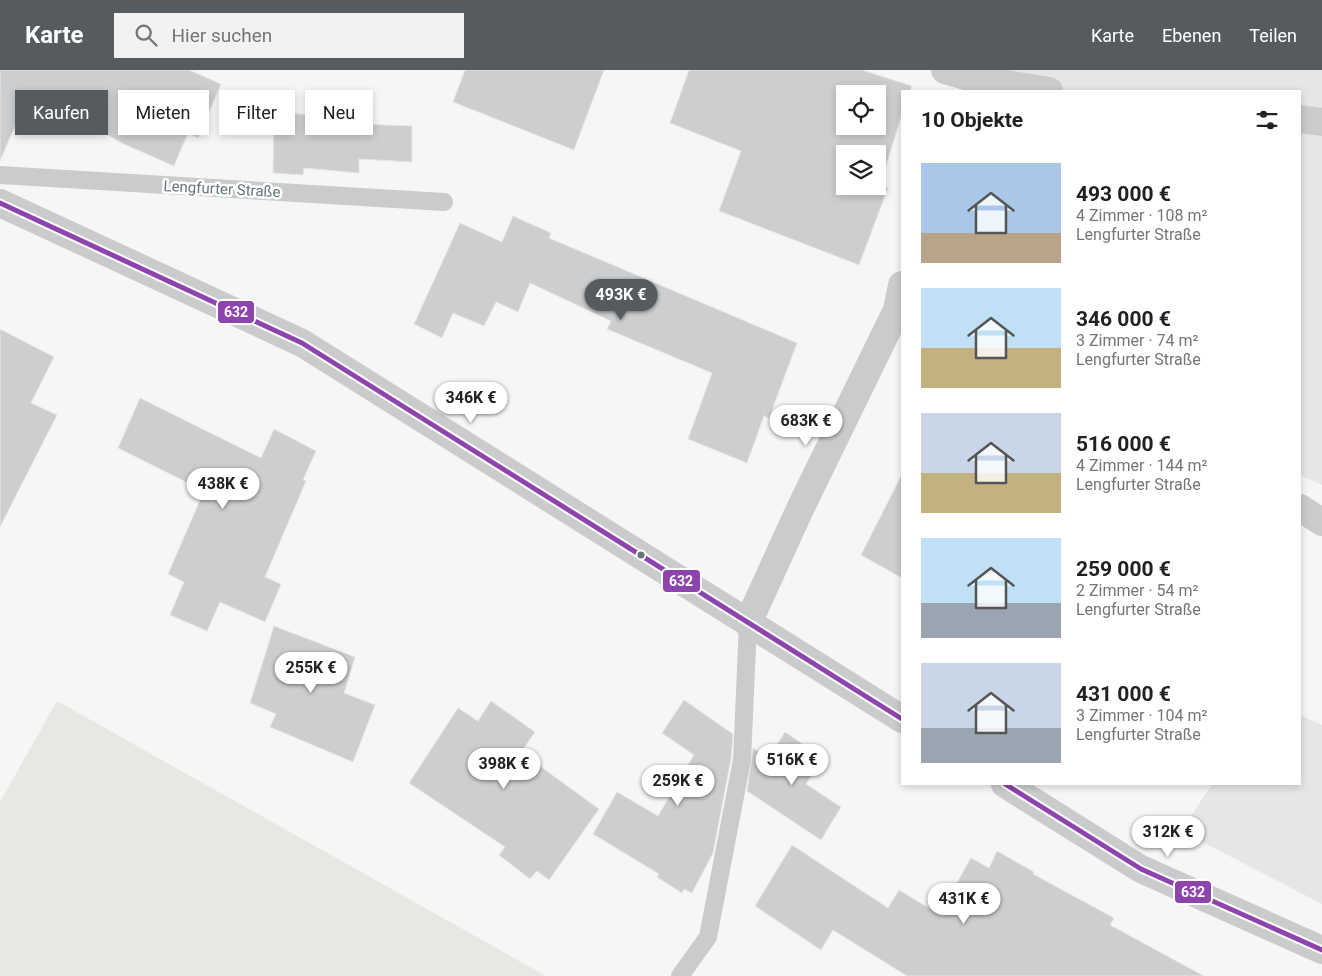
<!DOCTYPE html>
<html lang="de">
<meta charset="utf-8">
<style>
:root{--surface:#fff;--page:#f2f2f2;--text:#202124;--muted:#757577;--accent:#565b5f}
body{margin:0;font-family:Roboto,sans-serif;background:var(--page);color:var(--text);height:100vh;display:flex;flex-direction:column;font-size:19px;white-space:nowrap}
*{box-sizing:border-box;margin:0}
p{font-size:16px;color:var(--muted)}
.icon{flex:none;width:28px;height:28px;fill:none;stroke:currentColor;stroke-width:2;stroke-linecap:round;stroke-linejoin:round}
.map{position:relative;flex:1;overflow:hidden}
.panel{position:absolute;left:901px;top:20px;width:400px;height:695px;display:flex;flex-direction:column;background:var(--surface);border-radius:0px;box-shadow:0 2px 8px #0003}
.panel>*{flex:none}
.hud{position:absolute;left:15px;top:20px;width:475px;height:45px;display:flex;gap:10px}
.buttons{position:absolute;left:836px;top:15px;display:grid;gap:10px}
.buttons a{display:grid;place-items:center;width:50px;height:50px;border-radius:0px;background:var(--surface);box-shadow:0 2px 8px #0003;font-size:25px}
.price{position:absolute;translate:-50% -42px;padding:0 11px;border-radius:18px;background:#fff;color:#222;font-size:16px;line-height:32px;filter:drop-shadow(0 1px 2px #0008)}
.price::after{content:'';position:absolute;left:50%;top:30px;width:15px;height:11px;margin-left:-8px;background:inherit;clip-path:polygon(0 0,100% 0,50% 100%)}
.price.current{background:var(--accent);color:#fff}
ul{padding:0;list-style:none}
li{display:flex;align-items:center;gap:15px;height:125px;padding:0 20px}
li span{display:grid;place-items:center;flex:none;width:140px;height:100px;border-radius:0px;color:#555}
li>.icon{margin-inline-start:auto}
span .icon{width:60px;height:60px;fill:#fffc;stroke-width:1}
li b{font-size:21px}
h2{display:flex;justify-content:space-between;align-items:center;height:60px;padding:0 20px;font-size:21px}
.tag{padding:0 18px;border-radius:0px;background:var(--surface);box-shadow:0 2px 8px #0003;font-size:18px;line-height:45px}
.tag.current{background:var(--accent);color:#fff}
header{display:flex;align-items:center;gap:30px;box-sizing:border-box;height:70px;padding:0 25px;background:var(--accent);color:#fff}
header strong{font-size:24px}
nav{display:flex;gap:28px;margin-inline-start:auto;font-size:18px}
.search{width:350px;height:45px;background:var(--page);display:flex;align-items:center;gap:12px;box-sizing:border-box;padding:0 18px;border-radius:0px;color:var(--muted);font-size:19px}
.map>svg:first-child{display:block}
.built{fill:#e5e6e6}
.green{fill:#e6e8e3}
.building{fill:#cdcecf;stroke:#e6e6e6;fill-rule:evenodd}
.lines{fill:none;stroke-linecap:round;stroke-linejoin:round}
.service{stroke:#c9cbcc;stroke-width:18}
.minor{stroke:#c9cbcc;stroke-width:28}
.bus-1-casing{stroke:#fff;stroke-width:9}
.bus-1{stroke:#8e44ad;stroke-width:5}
.bus-dot{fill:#66747c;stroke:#fff;stroke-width:2}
.labels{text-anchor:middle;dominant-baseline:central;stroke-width:5;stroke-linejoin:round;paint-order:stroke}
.street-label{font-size:15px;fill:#66747c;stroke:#fff}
.line-badge{stroke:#fff;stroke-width:2}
.badge-label{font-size:14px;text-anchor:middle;font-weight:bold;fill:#fff}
</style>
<header>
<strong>Karte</strong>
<div class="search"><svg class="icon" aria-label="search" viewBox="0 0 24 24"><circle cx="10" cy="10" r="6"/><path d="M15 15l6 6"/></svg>Hier suchen</div>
<nav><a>Karte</a><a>Ebenen</a><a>Teilen</a></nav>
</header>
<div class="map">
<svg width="1322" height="906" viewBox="0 0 1322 906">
<rect width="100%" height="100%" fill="#f6f6f6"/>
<g class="built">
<path d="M997,0h325v415l-22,-10v-384h-307z"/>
<path d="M1300,645l22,10v179l-141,-73 31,-47h88z"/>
</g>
<path class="green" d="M57,631l487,274 -1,1h-543v-174z"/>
<g class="building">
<path d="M0,0h189l32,14 -23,54 -10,-5 -14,33 -50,-22 -87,-47 -4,10 -8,-4 -25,58z"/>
<path d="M465,0h139l-30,80 -121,-48z"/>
<path d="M689,0h173l50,16 -2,5h-8v23l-22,71 8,3 -29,77 -140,-54 22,-60 -71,-28zM845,24h33v32h-33zM845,84h33v32h-33z"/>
<path d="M274,42l88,7 -1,5 51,2v36l-53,-3v14l-55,-5 -1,7 -30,-2z"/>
<path d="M513,146l38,17 -2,5 248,105 -28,75 -5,-2 -17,47 -59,-24 24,-66 -105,-44 4,-8 -81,-38 -12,29 -22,-10 -12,24 -31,-13 -11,25 -28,-14 46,-101 42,19z"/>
<path d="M0,259l54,28 -23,46 26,12 -57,112z"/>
<path d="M140,328l121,60 13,-29 42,22 -13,29 3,1 -41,96 16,7 -16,38 -45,-20 -13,29 -37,-16 14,-33 -16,-8 36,-83 -86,-43z"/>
<path d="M902,404v104l-41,-23z"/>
<path d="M274,556l81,31 -11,36 31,12 -22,57 -83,-35 6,-13 -26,-11z"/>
<path d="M684,630l49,34 -2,25 -18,94 -21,40 -8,-4 -2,4 -25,-16 2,-3 -66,-40 24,-42 41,24 36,-61 -32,-22z"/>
<path d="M491,631l44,31 -13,19 4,5 73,53 -50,71 -12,-9 -7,8 -31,-24 6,-8 -96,-64 49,-75 20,13z"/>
<path d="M785,662l38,26 -17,26 35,23 -20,33 -74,-49 6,-43 15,11z"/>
<path d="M792,775l96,63 11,-18 40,24 32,-56 18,10 8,-17 37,21 -1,2 81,44 -4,7 94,51h-297l-74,-46 -12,20 -66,-44z"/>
</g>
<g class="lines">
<g class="service">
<path d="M0,105l444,27"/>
<path d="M680,906l28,-39 34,-177 6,-137"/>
</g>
<g class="minor">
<path d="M945,0l31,9 73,12"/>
<path d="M1300,49l22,3"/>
<path d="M0,133l302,140 600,376"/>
<path d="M1300,438l22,14"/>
<path d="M748,553l52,-114 97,-199 5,-25"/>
<path d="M1005,714l136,85 181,81"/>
</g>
<defs>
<g id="bus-1">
<path d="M0,133l302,140 600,376"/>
<path d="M1005,714l136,85 181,81"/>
</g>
</defs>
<use href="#bus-1" class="bus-1-casing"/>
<use href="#bus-1" class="bus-1"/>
</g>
<circle class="bus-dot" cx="641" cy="485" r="4.5"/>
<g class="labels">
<g class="street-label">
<text transform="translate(222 119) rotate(3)">Lengfurter Straße</text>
</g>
</g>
<g class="line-badge">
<rect x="217" y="230" width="38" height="24" rx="5" fill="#8e44ad"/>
<rect x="662" y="499" width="39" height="24" rx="5" fill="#8e44ad"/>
<rect x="1174" y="810" width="38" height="24" rx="5" fill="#8e44ad"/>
</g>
<g class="badge-label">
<text x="236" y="247">632</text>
<text x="681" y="516">632</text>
<text x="1193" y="827">632</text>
</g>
</svg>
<div class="buttons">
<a><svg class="icon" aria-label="locate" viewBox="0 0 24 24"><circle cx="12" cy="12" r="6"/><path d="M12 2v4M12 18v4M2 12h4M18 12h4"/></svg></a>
<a><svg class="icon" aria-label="layers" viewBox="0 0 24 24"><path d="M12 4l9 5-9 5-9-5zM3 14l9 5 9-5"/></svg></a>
</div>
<b class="price current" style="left:621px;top:251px">493K €</b>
<b class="price" style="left:471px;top:354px">346K €</b>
<b class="price" style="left:806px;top:377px">683K €</b>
<b class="price" style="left:223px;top:440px">438K €</b>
<b class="price" style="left:311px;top:624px">255K €</b>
<b class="price" style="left:792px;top:716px">516K €</b>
<b class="price" style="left:504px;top:720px">398K €</b>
<b class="price" style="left:678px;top:737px">259K €</b>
<b class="price" style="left:1168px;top:788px">312K €</b>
<b class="price" style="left:964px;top:855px">431K €</b>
<div class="hud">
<a class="tag current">Kaufen</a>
<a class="tag">Mieten</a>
<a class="tag">Filter</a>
<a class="tag">Neu</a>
</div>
<section class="panel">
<h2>10 Objekte<svg class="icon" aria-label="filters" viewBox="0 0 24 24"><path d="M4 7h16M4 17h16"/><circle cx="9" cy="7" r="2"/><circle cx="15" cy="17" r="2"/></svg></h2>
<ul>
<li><span style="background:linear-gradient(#a9c7e8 70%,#b9a48a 0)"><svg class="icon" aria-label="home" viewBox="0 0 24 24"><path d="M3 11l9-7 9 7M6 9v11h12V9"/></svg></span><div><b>493 000 €</b><p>4 Zimmer · 108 m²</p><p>Lengfurter Straße</p></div></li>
<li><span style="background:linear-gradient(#bfe0f5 60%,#c2b280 0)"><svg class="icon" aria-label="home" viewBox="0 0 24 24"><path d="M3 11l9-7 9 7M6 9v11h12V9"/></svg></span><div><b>346 000 €</b><p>3 Zimmer · 74 m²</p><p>Lengfurter Straße</p></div></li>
<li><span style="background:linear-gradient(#c9d6e8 60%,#c2b280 0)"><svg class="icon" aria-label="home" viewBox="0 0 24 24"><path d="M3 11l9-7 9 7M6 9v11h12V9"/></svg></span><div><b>516 000 €</b><p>4 Zimmer · 144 m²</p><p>Lengfurter Straße</p></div></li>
<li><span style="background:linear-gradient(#bfe0f5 65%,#9aa5b1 0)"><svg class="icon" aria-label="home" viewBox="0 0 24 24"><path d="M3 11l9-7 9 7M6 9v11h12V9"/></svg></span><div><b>259 000 €</b><p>2 Zimmer · 54 m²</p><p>Lengfurter Straße</p></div></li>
<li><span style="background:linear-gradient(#c9d6e8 65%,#9aa5b1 0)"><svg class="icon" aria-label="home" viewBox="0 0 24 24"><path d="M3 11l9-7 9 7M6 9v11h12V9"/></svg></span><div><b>431 000 €</b><p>3 Zimmer · 104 m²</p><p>Lengfurter Straße</p></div></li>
</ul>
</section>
</div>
